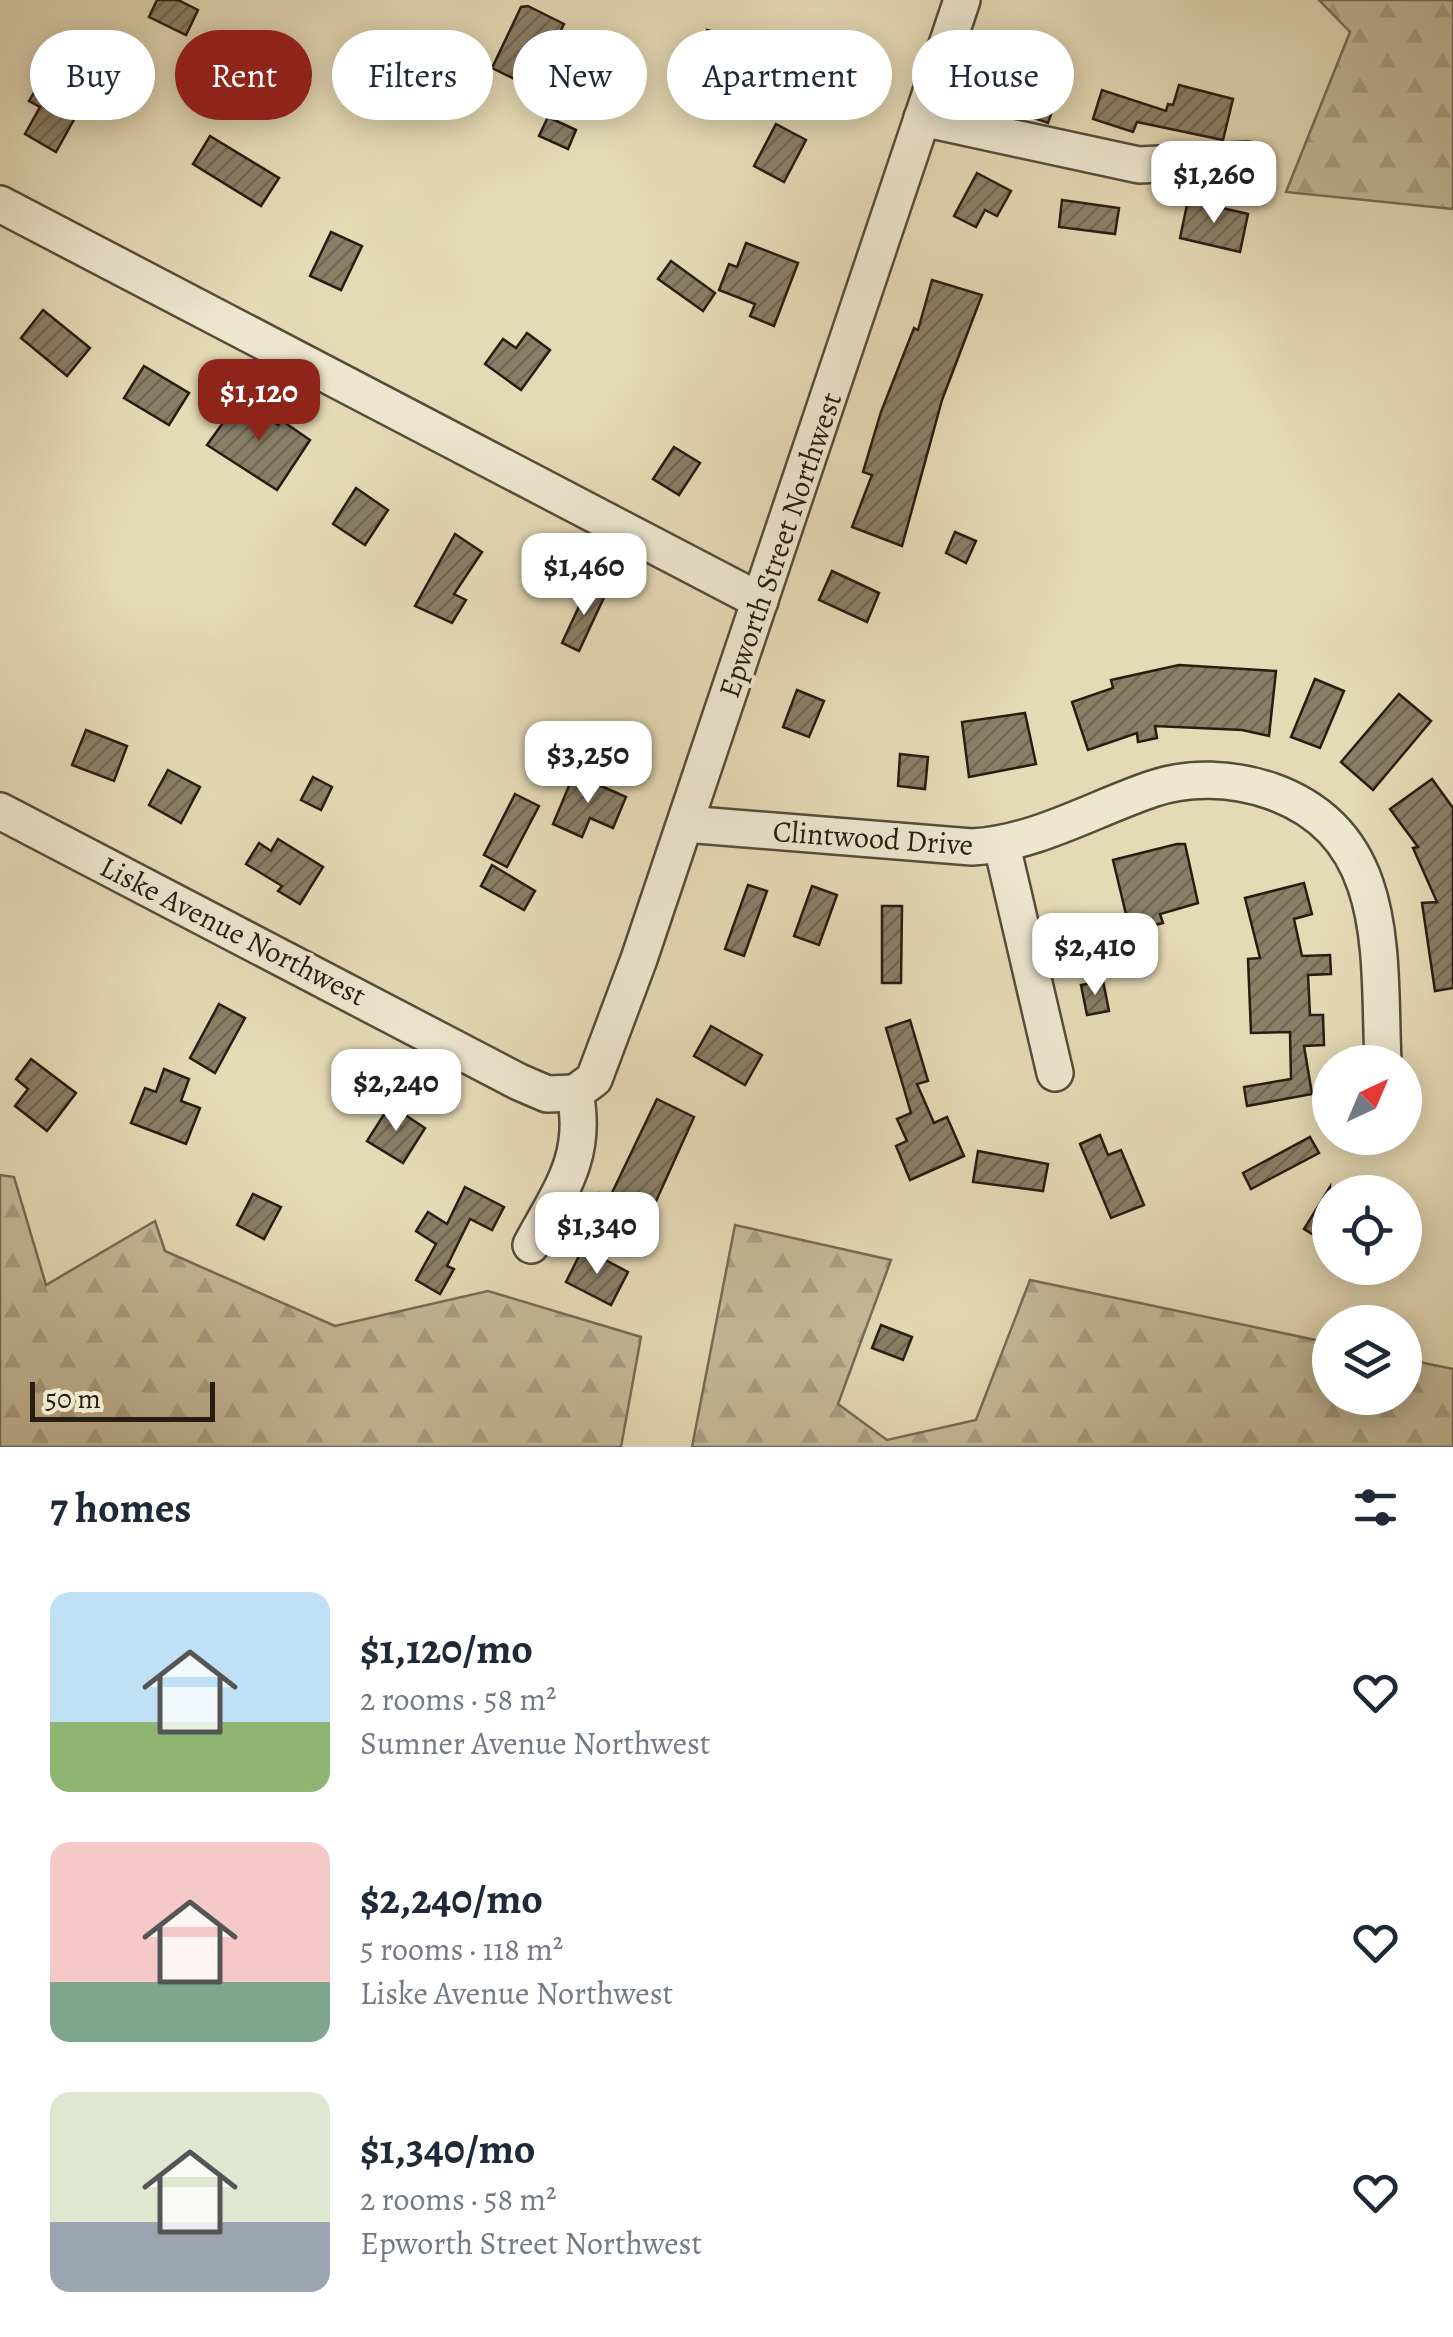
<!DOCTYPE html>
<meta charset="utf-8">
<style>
:root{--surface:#fff;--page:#f6f6f7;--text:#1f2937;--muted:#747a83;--accent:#8f2418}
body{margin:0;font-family:Alegreya,serif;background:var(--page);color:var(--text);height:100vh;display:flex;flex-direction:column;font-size:38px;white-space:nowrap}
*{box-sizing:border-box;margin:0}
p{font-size:32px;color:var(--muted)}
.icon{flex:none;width:55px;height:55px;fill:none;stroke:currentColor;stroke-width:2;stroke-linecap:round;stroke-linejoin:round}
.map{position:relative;height:1447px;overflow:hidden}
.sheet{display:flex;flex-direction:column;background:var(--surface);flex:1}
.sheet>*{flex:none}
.banner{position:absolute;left:30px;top:30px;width:1395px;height:90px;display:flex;gap:20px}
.needle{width:65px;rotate:44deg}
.tools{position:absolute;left:1312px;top:1045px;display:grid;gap:20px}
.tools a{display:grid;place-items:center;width:110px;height:110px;border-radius:50%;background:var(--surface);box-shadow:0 5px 25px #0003;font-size:50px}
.scale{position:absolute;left:30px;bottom:25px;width:185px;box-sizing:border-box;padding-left:10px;border:5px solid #271d11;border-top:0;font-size:28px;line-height:35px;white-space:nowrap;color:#271d11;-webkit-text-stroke:8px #eee7d0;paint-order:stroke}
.price{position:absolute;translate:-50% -85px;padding:0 22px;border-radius:20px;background:#fff;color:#222;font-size:32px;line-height:65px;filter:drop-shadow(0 2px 5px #0008)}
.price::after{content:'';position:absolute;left:50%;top:60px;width:30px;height:22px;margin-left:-15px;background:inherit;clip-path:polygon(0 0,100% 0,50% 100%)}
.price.active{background:var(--accent);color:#fff}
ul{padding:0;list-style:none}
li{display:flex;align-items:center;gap:30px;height:250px;padding:0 50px}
li span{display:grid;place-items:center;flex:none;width:280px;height:200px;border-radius:20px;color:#555}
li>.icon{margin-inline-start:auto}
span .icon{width:120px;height:120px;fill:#fffc;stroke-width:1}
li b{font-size:42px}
h2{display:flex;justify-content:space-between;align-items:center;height:120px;padding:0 50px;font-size:42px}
.pill{padding:0 35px;border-radius:45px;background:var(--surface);box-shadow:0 5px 25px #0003;font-size:35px;line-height:90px}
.pill.active{background:var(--accent);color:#fff}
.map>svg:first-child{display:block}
.forest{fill:url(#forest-firs);stroke:#766c56;stroke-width:2.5}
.building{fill:url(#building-hatch);stroke:#271d11;stroke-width:2.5}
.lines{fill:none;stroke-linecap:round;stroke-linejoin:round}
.minor-casing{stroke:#564c3a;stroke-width:40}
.minor{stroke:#eee7d0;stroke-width:35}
.labels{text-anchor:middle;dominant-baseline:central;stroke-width:8;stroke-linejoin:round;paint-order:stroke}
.street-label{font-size:30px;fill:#271d11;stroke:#eee7d0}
</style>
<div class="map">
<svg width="1453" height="1447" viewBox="0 0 1453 1447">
<defs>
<pattern id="forest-firs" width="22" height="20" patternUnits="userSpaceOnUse" patternTransform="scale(2.5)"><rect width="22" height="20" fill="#c5ba9a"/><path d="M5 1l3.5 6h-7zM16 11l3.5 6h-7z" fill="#a99f84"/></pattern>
<pattern id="building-hatch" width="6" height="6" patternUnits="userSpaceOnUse" patternTransform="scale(2.5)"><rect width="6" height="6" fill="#8a7f67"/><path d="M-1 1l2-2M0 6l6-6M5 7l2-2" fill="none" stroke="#716753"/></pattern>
</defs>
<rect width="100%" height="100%" fill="#e5dab6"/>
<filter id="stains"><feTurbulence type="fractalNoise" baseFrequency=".002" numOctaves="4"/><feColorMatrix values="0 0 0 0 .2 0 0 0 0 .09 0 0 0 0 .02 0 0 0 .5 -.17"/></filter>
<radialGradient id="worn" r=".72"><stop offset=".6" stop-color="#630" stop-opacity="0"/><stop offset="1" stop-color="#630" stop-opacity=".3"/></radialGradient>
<g class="forest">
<path d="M1319,0h134v209l-167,-17 64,-160z"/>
<path d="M0,1175l14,2 32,108 109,-64 10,30 170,75 153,-35 153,46 -20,110h-621z"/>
<path d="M735,1225l156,35 -53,144 49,36 89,-20 54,-140 300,63v55h75v-39l48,10v78h-761z"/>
</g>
<g class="building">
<path d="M157,0h21l20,10 -12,25 -37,-18z"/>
<path d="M528,6l36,18 -31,64 -41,-20 29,-61z"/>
<path d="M707,30l41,11 -10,40 -40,-10z"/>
<path d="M51,64l41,23 -36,65 -31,-18 15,-27 -11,-6z"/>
<path d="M1019,79l39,15 -10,29 -40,-14z"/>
<path d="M1179,85l54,14 -10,41 -86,-18 -4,10 -40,-13 9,-29 64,21 2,-7 5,1z"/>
<path d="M548,117l28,13 -8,19 -29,-13z"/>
<path d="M776,124l30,16 -22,42 -30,-16z"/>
<path d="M210,136l69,42 -18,28 -68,-42z"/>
<path d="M977,173l34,18 -14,25 -12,-6 -9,17 -22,-11z"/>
<path d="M1062,200l57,8 -4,26 -56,-7z"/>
<path d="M1188,200l60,14 -8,38 -60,-14z"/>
<path d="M331,232l31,14 -21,44 -31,-14z"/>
<path d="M746,243l52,20 -24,63 -24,-10 5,-12 -36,-14 10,-26 8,3z"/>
<path d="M671,261l44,32 -12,18 -45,-32z"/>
<path d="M932,280l50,15 -40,105 -40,146 -50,-19 20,-52 -9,-3 18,-60 33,-84 4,2z"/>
<path d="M43,310l47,38 -23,28 -46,-38z"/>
<path d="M527,333l23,17 -29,40 -36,-26 18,-25 13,9z"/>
<path d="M144,366l45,27 -20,32 -45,-27z"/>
<path d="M241,398l37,27 3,-5 29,20 -33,50 -70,-45z"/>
<path d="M674,447l26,16 -21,32 -26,-16z"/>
<path d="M356,488l32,22 -23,35 -32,-21z"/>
<path d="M955,532l21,9 -10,22 -20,-10z"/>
<path d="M455,534l27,18 -28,42 12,6 -14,23 -37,-17z"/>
<path d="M832,571l47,22 -12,29 -48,-22z"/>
<path d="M589,585l17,8 -27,58 -17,-8z"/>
<path d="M1179,665l97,6 -7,65 -27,-6 -87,-4 2,12 -19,4 -1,-9 -49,17 -16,-48 41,-14 -2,-8z"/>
<path d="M1315,679l29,12 -24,57 -29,-11z"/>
<path d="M797,690l27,11 -15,36 -26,-10z"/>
<path d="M1399,694l32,27 -58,69 -32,-28z"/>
<path d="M1025,713l11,51 -67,13 -7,-55z"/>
<path d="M86,730l41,16 -13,35 -42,-16z"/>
<path d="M900,754l28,3 -3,32 -27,-3z"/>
<path d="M168,770l32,17 -19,36 -32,-18z"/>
<path d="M574,774l52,23 -13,31 -23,-10 -8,19 -29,-13z"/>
<path d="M313,777l19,10 -11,23 -20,-10z"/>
<path d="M1432,779l21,29v180l-18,3 -13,-88 15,-1 -24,-54 5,-1 -28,-38z"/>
<path d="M515,794l24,12 -32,61 -23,-12z"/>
<path d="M278,839l45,28 -23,37 -22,-13 4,-5 -36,-22 13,-21 12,8z"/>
<path d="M1177,844h8l13,59 -38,11 3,9 -33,8 -17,-71z"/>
<path d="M492,865l43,26 -11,19 -43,-24z"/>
<path d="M1304,883l8,31 -18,5 8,37 28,-1 1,19 -23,1 2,40h13l1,30 -20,1 8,48 -65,12 -3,-19 47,-8 -1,-47 -39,1 -3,-74 12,-1 -15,-60z"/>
<path d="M748,885l19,6 -23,65 -19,-7z"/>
<path d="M812,886l25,9 -18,50 -25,-9z"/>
<path d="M882,906h20l-1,77h-19z"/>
<path d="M1103,981l6,30 -22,4 -6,-30z"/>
<path d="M219,1004l26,14 -30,55 -25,-15z"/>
<path d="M910,1020l18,61 -11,3 17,39 13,-6 17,39 -54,24 -14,-34 11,-5 -10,-22 14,-6 -25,-85z"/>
<path d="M711,1026l51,29 -17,30 -51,-29z"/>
<path d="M31,1059l45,34 -29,38 -32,-25 13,-17 -12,-10z"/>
<path d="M164,1069l25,10 -8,22 19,7 -14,36 -55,-21 14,-35 11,4z"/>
<path d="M657,1099l37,18 -42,93 -11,-4 -9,23 -41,-16 8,-20 11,4z"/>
<path d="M390,1105l35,23 -22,35 -36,-22z"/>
<path d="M1100,1135l8,20 13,-5 23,55 -33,13 -31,-74z"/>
<path d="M1310,1137l9,16 -68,36 -8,-16z"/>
<path d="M978,1151l70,13 -5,27 -70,-9z"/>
<path d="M465,1187l39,20 -12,23 -22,-11 -23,47 7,3 -14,25 -24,-14 20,-36 -20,-13 12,-19 19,12z"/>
<path d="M1330,1187v40l-8,13 -18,-11z"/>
<path d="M253,1194l28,13 -17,32 -27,-14z"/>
<path d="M583,1248l45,24 -17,33 -45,-23z"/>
<path d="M881,1325l31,12 -9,23 -31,-12z"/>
</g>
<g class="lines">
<defs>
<g id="minor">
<path d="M922,118l217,47 108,-5"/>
<path d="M0,204l760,397"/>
<path d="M0,811l519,271 28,12 28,-1"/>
<path d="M685,824l287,23c62,-3 121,-38 180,-58 37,-13 81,-11 119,2 122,43 107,166 112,271"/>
<path d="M1002,846l53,227"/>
<path d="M575,1093l19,-14 45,-120 323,-959"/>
<path d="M531,1245c29,-54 57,-88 44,-152"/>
</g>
</defs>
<use href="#minor" class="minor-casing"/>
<use href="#minor" class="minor"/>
</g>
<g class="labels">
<g class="street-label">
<text transform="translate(780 545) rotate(-71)">Epworth Street Northwest</text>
<text transform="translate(873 838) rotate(4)">Clintwood Drive</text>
<text transform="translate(233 931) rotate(27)">Liske Avenue Northwest</text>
</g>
</g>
<rect width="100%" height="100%" filter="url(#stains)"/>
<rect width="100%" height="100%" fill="url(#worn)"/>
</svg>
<div class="tools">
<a><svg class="needle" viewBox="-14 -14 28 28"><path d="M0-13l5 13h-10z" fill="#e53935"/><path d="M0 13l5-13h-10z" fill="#747a83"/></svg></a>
<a><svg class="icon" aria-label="locate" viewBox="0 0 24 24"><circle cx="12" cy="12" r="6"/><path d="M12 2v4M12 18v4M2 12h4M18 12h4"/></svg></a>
<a><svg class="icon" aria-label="layers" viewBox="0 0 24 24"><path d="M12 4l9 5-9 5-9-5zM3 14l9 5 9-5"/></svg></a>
</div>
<div class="scale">50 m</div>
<b class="price" style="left:1214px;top:226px">$1,260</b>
<b class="price active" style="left:259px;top:444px">$1,120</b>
<b class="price" style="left:584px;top:618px">$1,460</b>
<b class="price" style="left:588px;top:806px">$3,250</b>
<b class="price" style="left:1095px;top:998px">$2,410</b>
<b class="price" style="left:396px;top:1134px">$2,240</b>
<b class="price" style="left:597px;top:1277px">$1,340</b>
<div class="banner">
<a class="pill">Buy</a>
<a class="pill active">Rent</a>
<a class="pill">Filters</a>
<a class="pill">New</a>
<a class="pill">Apartment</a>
<a class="pill">House</a>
</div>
</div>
<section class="sheet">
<h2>7 homes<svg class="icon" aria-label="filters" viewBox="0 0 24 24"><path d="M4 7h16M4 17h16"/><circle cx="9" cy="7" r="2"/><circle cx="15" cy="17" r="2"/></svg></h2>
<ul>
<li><span style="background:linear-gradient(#bfe0f5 65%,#8fb573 0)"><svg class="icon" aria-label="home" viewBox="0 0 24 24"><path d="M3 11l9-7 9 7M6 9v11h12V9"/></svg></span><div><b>$1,120/mo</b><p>2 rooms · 58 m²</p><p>Sumner Avenue Northwest</p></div><svg class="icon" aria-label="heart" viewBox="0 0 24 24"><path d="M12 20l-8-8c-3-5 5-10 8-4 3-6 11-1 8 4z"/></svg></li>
<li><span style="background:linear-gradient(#f6c9c9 70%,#7fa58c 0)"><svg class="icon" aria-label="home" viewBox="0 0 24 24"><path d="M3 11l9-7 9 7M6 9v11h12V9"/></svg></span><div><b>$2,240/mo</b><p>5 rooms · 118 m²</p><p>Liske Avenue Northwest</p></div><svg class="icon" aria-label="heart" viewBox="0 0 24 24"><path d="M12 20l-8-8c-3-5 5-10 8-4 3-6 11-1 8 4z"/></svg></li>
<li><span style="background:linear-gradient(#dfe7d0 65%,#9aa5b1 0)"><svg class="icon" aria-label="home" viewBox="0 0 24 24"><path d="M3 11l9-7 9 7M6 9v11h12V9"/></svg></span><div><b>$1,340/mo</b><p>2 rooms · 58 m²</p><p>Epworth Street Northwest</p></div><svg class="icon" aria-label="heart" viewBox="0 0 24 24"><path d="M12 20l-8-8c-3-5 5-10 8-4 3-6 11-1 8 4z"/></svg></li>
</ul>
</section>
